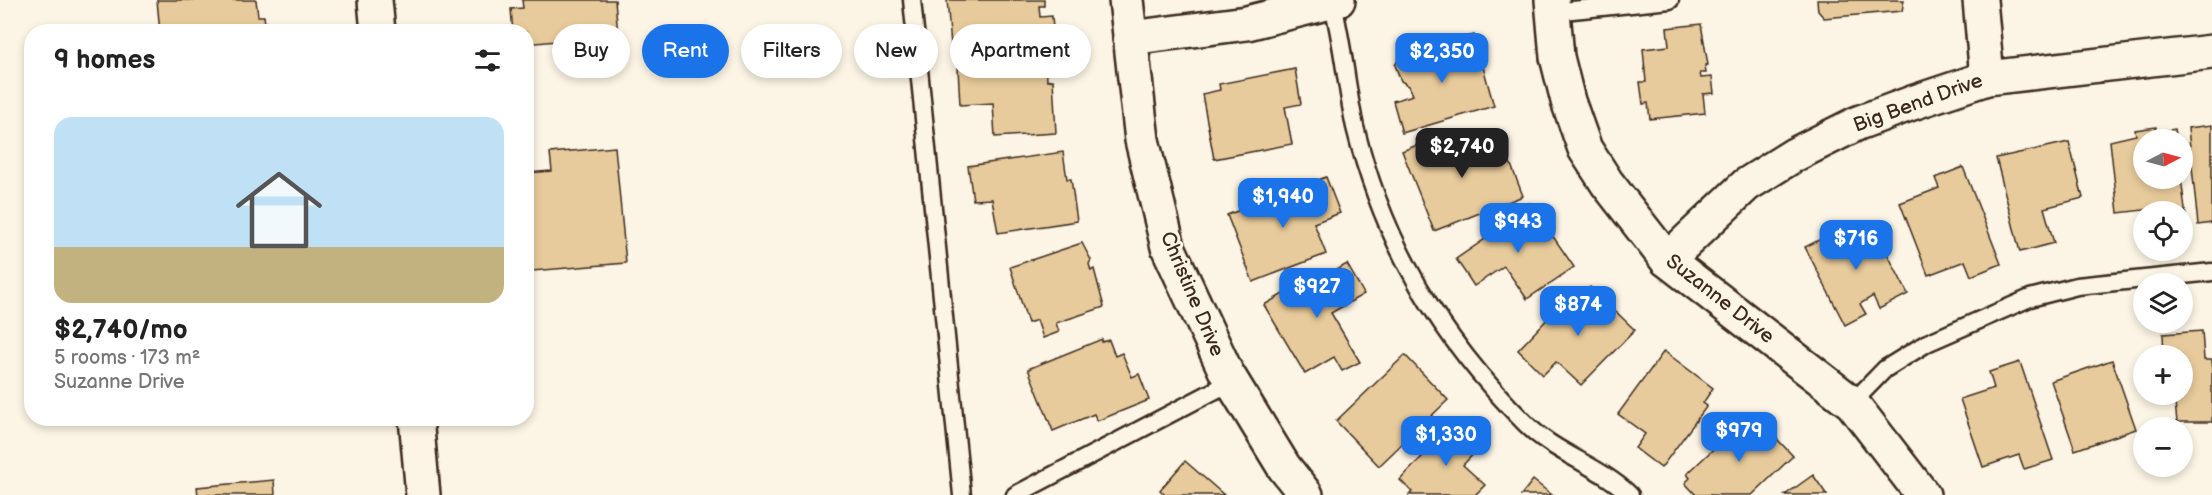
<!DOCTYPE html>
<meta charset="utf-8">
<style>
:root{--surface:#fff;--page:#f6f6f6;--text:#222;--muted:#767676;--accent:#1a73e8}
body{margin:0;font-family:"Balsamiq Sans",sans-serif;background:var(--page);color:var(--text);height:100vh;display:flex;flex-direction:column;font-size:22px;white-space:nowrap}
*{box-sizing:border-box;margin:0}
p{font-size:20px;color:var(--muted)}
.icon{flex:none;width:33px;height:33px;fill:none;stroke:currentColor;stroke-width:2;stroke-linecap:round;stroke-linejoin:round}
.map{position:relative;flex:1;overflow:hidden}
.sheet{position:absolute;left:24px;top:24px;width:510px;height:402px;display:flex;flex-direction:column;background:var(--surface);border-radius:24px;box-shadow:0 3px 9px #0003}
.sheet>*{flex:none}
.top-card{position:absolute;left:552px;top:24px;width:570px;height:54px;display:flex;gap:12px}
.needle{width:39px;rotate:84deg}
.controls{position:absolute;left:2133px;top:129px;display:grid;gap:12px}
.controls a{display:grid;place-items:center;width:60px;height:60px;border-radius:50%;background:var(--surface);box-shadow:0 3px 9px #0003;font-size:30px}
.price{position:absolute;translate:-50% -51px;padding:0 14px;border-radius:12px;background:var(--accent);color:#fff;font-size:20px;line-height:39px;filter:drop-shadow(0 2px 3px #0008)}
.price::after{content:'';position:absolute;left:50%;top:36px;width:18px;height:14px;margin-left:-9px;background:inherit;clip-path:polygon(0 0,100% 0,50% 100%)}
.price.selected{background:#222;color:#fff}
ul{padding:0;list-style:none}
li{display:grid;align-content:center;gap:12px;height:318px;padding:0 30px}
li span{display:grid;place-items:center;height:186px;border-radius:18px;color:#555}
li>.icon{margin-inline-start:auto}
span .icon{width:108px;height:108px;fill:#fffc;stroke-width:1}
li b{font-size:26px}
h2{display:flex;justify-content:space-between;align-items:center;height:72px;padding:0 30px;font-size:26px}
.chip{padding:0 21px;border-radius:27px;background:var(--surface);box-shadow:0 3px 9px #0003;font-size:21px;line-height:54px}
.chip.selected{background:var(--accent);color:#fff}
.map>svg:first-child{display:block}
.building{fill:#e8cb9c;stroke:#3b2a1e;stroke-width:1.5}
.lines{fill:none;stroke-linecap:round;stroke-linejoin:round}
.lane-casing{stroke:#3b2a1e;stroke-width:21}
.street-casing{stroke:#3b2a1e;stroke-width:38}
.lane{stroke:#fcf5e5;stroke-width:16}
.street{stroke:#fcf5e5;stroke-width:33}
.labels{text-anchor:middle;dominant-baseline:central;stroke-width:6;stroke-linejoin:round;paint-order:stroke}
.street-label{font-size:20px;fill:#3b2a1e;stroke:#fcf5e5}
</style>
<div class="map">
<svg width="2212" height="495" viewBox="0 0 2212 495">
<rect width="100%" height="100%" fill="#fcf5e5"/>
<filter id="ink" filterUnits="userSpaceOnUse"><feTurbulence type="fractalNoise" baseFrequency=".0167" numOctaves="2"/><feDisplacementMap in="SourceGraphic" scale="12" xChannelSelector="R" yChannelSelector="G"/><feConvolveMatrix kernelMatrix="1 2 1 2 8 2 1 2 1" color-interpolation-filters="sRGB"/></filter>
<g filter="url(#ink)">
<g class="building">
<path d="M157,0h99l2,16h6l2,16h-106z"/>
<path d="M522,0h93l3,35 -92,9v-12h-13l-2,-23 12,-1z"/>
<path d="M947,0h97v6h-5l1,11 12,-1 2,27 -58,6v-8l-45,4z"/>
<path d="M1904,0l-2,11 -78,7 -6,-7 -1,-11z"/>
<path d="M1701,24l7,41h-3l1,8h-6l1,5 11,-1 2,16 -11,1 2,19 -55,6 -2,-16 -5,1 -3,-22h6l-3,-33 26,-3 -2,-18z"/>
<path d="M1474,35l20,71 -92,27 -9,-32 20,-6 -4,-9 -8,-5 -6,-16 6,-9z"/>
<path d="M1046,58l1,23 6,-1 3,53 -61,4 -2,-34 -33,2 -2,-37 31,-2v-4z"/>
<path d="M1295,69l6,35 -16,3 7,37 -78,15 -12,-65 18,-4 -1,-6z"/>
<path d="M2212,125v98l-14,2 -10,-97z"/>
<path d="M2156,127v5l19,-3 2,11h-33v38h37l5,39h-4v-5h-30v-3l-34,4 -8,-72 26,-6 -1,-5z"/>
<path d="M1498,131l25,65 -89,35 -32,-80 31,-12 6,15z"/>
<path d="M2069,142l14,56 -39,10 10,35 -34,9 -24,-94z"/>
<path d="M615,147l11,116 -94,8 -6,-98 26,-2 -2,-18z"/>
<path d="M1063,152l4,27h4l6,42 -79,12 -6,-34 -19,1 -5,-34z"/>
<path d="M1963,167l38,97 -30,12 -6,-15 -37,14 -28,-72 39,-15 -4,-10z"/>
<path d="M1326,177l14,36 -26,10 12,31 -73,28 -26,-67z"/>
<path d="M1530,203l44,64 -47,32 -23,-33 -30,20 -18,-27 29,-20 -2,-3z"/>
<path d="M1853,223l4,9 15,-8 36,70 -29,15 -6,-13 -13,8 6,10 -21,11 -40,-78z"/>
<path d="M1082,243l9,17 -2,4 2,7 3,-2 10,38 -48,16 3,9 -16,6 -6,-18 -9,3 -18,-56z"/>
<path d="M1347,264l17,30 -33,19 29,49 -18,9 -8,-14 -29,17 -41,-69 50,-29 3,5z"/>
<path d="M1590,287l45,43 -54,55 -25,-23 -13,13 -25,-25 54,-57 6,6z"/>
<path d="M2202,331l2,29h8v62h-35l-3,-28h8v-38h-18l-1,-22z"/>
<path d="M1102,339v3l7,-2 6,16 7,-3 10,24 7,-3 10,26 -52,21 -3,-7 -41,17 -25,-62z"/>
<path d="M1664,351l49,37 -10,15 4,3 -46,62 -26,-20 10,-14 -27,-20z"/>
<path d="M1405,355l43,45 -69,66 -43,-45z"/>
<path d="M2112,360l24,69 -61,21 -24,-69z"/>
<path d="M2020,362l33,98 -29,9 -5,-14 -36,12 -23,-68 34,-11 -5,-16z"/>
<path d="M1747,417l11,12 5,-5 30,32 -41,39h-56l-11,-12 5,-5 -3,-4z"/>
<path d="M1460,423l23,21 -20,21 22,20 -10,10h-66l3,-3 -12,-12 37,-39 3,3z"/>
<path d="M1185,461l39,34h-59l-5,-5z"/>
<path d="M1813,475l14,20h-42z"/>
<path d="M274,480l1,15h-77l-1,-8z"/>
<path d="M1533,480l19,15h-31z"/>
</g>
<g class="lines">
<defs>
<g id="lane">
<path d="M912,0l50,495"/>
<path d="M1332,1c11,42 14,84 23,126 29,117 85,211 170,296 29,30 75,43 105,72"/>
<path d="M1553,12l117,-12"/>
<path d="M1852,403l33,-34 42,-26 103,-45 47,-12 135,-14"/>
<path d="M1015,495l216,-113"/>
</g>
<g id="street">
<path d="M375,0l3,32"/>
<path d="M1126,0l16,140 26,107 58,125 58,95 22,28"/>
<path d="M1552,0l5,57 11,44 17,48 22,34 60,77 185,143 71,92"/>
<path d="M1980,0l7,78"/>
<path d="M1130,38l117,-15 91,-23"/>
<path d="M1667,260l79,-75 48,-30 64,-32 54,-20 75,-25 225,-26"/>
<path d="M416,418l7,77"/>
</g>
</defs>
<use href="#lane" class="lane-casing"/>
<use href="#street" class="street-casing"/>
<use href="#lane" class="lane"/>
<use href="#street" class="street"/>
</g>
</g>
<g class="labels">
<g class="street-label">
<text transform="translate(1918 103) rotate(-20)">Big Bend Drive</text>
<text transform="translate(1192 294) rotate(67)">Christine Drive</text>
<text transform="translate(1720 299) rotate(38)">Suzanne Drive</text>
</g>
</g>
</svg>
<div class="controls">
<a><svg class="needle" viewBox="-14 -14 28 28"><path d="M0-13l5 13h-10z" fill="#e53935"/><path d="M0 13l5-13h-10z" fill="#767676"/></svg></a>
<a><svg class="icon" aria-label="locate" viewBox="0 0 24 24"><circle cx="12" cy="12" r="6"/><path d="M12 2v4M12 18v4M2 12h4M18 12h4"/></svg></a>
<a><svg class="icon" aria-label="layers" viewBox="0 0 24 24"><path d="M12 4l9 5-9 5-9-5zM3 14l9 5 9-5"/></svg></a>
<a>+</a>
<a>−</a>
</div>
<b class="price" style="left:1442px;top:84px">$2,350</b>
<b class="price selected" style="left:1462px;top:179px">$2,740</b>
<b class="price" style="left:1283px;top:229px">$1,940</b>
<b class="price" style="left:1518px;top:254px">$943</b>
<b class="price" style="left:1856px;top:271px">$716</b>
<b class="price" style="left:1317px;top:319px">$927</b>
<b class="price" style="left:1578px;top:337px">$874</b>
<b class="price" style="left:1739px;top:463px">$979</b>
<b class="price" style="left:1446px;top:467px">$1,330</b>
<div class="top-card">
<a class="chip">Buy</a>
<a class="chip selected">Rent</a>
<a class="chip">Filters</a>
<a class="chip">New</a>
<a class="chip">Apartment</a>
</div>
<section class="sheet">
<h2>9 homes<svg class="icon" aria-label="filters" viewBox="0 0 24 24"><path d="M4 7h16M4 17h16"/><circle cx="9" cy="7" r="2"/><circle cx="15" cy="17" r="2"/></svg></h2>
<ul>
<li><span style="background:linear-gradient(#bfe0f5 70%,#c2b280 0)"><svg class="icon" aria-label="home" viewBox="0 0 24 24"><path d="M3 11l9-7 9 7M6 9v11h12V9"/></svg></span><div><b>$2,740/mo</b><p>5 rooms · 173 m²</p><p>Suzanne Drive</p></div></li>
</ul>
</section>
</div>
